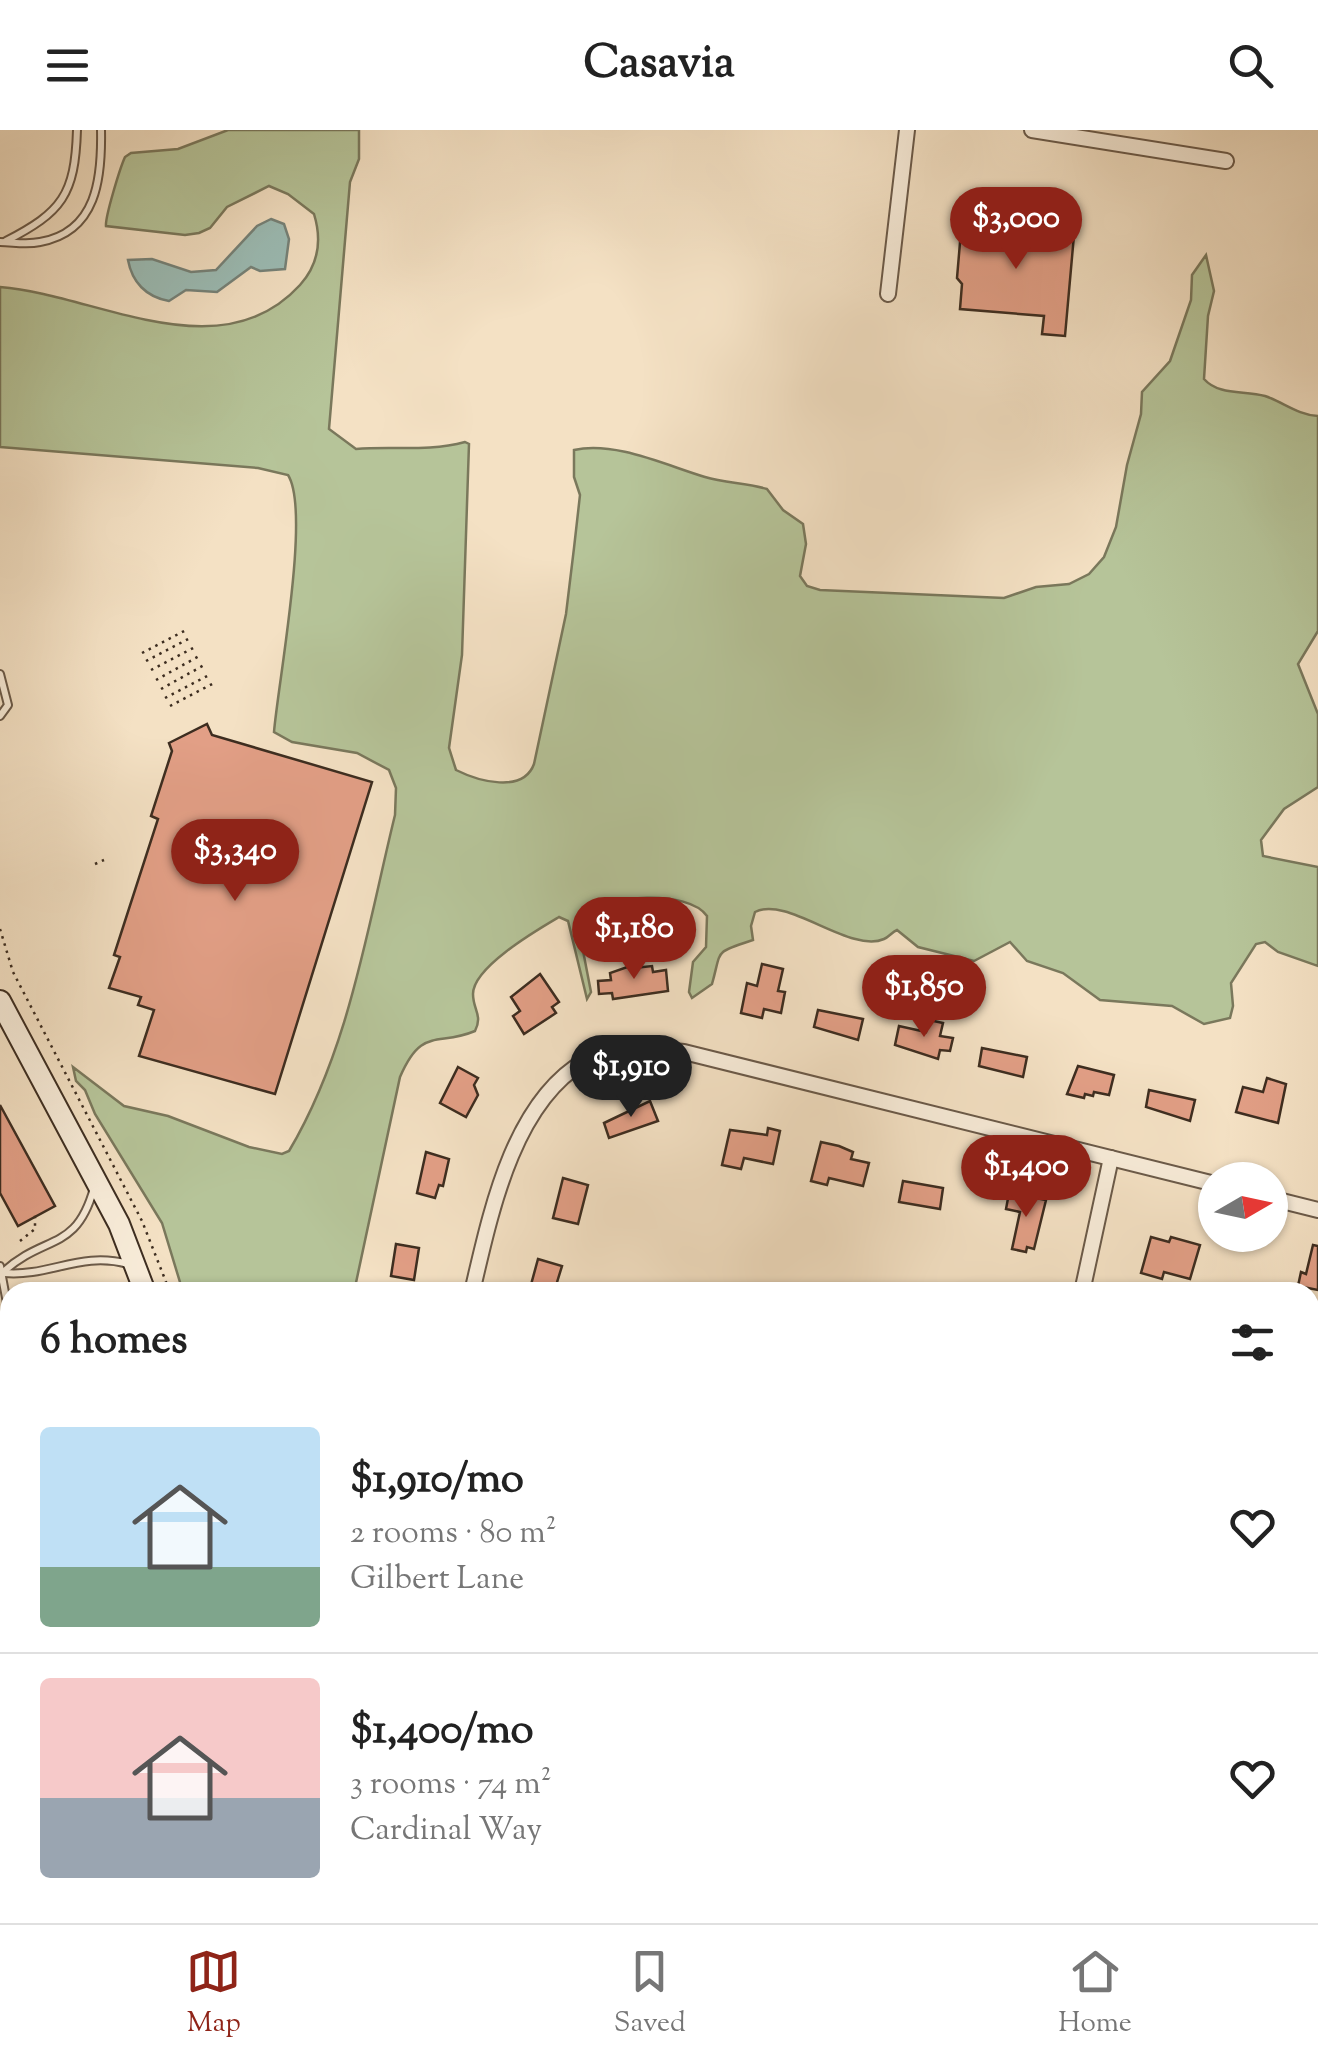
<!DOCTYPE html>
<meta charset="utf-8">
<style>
:root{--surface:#fff;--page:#f2f2f2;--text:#222;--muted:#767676;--line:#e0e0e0;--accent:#8f2418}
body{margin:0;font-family:"Sorts Mill Goudy",serif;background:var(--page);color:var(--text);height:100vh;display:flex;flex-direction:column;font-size:38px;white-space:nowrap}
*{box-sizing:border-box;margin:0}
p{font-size:32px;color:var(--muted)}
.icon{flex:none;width:55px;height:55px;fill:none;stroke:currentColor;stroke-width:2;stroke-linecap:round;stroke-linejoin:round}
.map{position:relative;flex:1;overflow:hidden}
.sheet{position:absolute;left:0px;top:1152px;width:1320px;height:642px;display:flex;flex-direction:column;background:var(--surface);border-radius:30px 30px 0 0;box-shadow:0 2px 8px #0004}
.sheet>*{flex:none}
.needle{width:65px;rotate:81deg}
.fabs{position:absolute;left:1198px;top:1032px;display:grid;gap:20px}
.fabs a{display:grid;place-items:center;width:90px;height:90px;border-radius:50%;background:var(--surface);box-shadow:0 2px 8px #0004;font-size:50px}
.price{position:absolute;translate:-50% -85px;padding:0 22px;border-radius:35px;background:var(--accent);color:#fff;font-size:32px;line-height:65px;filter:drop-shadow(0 2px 5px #0008)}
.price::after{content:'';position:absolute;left:50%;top:60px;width:30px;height:22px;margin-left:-15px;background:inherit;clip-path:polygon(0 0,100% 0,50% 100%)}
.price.active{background:#222;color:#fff}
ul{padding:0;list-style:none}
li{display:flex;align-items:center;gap:30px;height:250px;padding:0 40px}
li+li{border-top:2px solid var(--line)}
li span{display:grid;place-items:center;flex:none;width:280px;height:200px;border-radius:10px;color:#555}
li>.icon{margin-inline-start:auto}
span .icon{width:120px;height:120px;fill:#fffc;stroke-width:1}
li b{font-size:42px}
h2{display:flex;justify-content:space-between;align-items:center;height:120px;padding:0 40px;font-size:42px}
header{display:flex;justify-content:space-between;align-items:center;height:130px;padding:0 40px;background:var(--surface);font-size:45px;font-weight:700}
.menu{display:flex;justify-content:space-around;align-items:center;height:140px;border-top:2px solid var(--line);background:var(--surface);font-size:28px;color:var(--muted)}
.menu a{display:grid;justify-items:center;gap:5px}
.menu .active{color:var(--accent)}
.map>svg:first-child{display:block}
.green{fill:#b6c499;stroke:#7a785c;stroke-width:2.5}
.water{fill:#9cbdb6;stroke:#76837a;stroke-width:2.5}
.building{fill:#e29f86;stroke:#3d2d20;stroke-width:2.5}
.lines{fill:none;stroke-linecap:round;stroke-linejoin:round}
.lane-casing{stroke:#6b5a49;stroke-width:10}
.street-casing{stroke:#6b5a49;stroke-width:18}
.secondary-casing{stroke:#3d2d20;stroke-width:24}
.path{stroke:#3d2d20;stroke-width:2.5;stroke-dasharray:2.5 5;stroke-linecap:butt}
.lane{stroke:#f8ecd9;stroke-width:6}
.street{stroke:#f8ecd9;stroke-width:14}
.secondary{stroke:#f8ecd9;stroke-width:20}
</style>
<header><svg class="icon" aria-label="menu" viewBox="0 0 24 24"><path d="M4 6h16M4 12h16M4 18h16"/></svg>Casavia<svg class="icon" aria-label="search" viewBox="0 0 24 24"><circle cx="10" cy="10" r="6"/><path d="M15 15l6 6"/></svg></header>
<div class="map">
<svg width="1318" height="1793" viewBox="0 0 1318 1793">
<rect width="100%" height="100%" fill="#f4e1c4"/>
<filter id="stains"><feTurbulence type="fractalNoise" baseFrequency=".002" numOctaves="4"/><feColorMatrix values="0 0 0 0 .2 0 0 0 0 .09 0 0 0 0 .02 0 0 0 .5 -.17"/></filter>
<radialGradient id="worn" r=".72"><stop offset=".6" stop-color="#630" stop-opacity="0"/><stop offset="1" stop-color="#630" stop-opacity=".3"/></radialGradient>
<g class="green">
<path d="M228,0h131v29l-9,23 -21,247 27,20c37,-3 72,3 109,-7l4,2 -7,211 -13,93 7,22c22,11 67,24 78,-6l32,-150 8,-66 6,-53 -6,-18v-27c41,-9 91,15 131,27 20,6 42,6 62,12l16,21 20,14 3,20 -6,32 7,10 13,4 184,8 32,-11 33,-3 20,-10 15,-17 12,-30 11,-62 14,-51 1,-22 28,-31 21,-61 1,-25 14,-20 8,36 -6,25 -4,63c15,17 41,11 61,17 18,6 33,19 53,20v215l-20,33 20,50v73l-34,22 -23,31 2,16 55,11v99l-40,-14 -13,-10 -9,2 -25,39 2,23 -3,12 -26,6 -32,-18 -72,-6 -37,-27 -36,-12 -17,-19 -36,19 -56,-14 -21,-17c-5,2 -8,7 -13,9 -34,15 -97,-44 -129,-27l-4,14 2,14c-40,13 -31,9 -41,44l-20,14 -3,-6 4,-30 13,-15 1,-31c-19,-27 -100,-21 -122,-2l-6,16 12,62 -4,7 -19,-78 -9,-4c-22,13 -86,50 -86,77 0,16 10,21 2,37 -38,16 -53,-5 -75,46l-46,215h-171l-21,-69 -67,-109 -10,-24 -9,-9 -3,-14 51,39 44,10 81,31 33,7 7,-3c60,-101 78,-222 106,-336l1,-27 -7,-18 -32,-17 -65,-11 -18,-10c4,-49 37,-221 14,-257l-30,-7 -258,-21v-160c95,7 220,86 300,-2 18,-20 22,-45 14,-71l-26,-20 -19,-8 -42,21 -17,21 -11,5 -14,2 -79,-9c-1,-9 14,-58 19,-69l6,-4 47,-4z"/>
<path d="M1310,1581l8,2v210h-804l3,-8h793z"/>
<path d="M13,1785h309l-2,8h-307z"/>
</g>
<path class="water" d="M271,89l13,5 5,15 -4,30 -25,2 -9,-4 -34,25 -31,-2 -17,11c-23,-4 -37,-19 -41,-41l24,-1 39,13 25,-2 41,-44z"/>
<g class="building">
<path d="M962,89l47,4v6l65,6 -9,101 -23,-2 2,-18 -84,-7 2,-25 -5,-6z"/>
<path d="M207,594l5,11 160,47 -97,312 -136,-38 15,-46 -16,-5 3,-8 -32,-9 11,-31 -6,-2 44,-136 -7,-3 21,-65 -3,-8z"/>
<path d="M762,834l21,5 -5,22 7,1 -4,21 -17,-4 -2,9 -21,-5 6,-30 10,3z"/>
<path d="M633,835v3l19,-2 1,6 13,-2 2,21 -55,8 -1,-6 -13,1 -1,-13 13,-1 -1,-7z"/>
<path d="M540,844l19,28 -7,5 4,6 -32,21 -11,-18 7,-5 -9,-14z"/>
<path d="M818,880l45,9 -5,21 -44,-13z"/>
<path d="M929,890l14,3 -3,13 13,2 -3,13 -10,-1 -2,9 -43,-14 4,-19 27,6z"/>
<path d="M982,918l45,9 -4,20 -44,-11z"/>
<path d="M1078,936l36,9 -5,20 -15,-3 -1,4 -8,-2 -1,4 -17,-4z"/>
<path d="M458,937l20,11 -4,7 4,10 -12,22 -26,-14z"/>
<path d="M1267,948l19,6 -8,39 -42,-11 7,-25 20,5z"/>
<path d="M1149,960l46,10 -5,21 -44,-14z"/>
<path d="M650,971l8,20 -49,17 -5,-15z"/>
<path d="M0,975l55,101 -37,20 -18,-33z"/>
<path d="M768,998l12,3 -7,33 -29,-6 -3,11 -19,-4 8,-35 37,5z"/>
<path d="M821,1012l18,4 14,6 -2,7 18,4 -6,23 -34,-8 -2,7 -16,-4z"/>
<path d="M426,1022l23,7 -6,27 -4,-1 -4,13 -18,-5z"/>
<path d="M563,1048l25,7 -10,39 -25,-6z"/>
<path d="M903,1051l40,7 -3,21 -41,-7z"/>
<path d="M1009,1063l37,7 -12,49 -7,-2 -1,5 -14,-3 8,-37 -14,-3z"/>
<path d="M1151,1107l18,5 2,-5 29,8 -10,34 -26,-7 -2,7 -21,-6z"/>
<path d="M396,1114l23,4 -5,32 -23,-4z"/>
<path d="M1313,1115l5,1v44l-20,-4 3,-14 5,2z"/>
<path d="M538,1129l24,7 -8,26h-25z"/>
</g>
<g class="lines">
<defs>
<g id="lane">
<path d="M6,111c56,-29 69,-46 71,-111"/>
<path d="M0,112c13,0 26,3 40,0 57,-10 62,-64 61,-112"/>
<path d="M0,544l8,31 -8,11"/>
<path d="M0,1136l10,53"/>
<path d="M2,1143c43,-40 74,-20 92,-85"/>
<path d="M4,1143c46,4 76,-22 124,-9"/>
<path d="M0,1454l10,-38"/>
</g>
<g id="street">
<path d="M1032,0l194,31"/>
<path d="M888,164l19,-164"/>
<path d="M1270,1068l48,12"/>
<path d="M472,1162c18,-76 40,-189 113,-231 28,-17 68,-11 99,-9l531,132"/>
<path d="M1082,1162l29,-134"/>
<path d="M1310,1414l8,2"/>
</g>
<g id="secondary">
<path d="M0,871l119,223 26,68"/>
<path d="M0,1628l10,-31"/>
</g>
</defs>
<use href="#lane" class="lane-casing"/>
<use href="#street" class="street-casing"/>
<use href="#secondary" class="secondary-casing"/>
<g class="path">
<path d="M142,523l46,-24"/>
<path d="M146,531l46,-24"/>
<path d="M151,540l46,-24"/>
<path d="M156,550l45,-25"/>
<path d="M161,559l45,-25"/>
<path d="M165,568l46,-24"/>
<path d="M170,576l46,-24"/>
<path d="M95,734l9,-4"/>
<path d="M0,799l13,43 129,249 28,71"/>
<path d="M20,1111l15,-12v-15"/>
<path d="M8,1793l2,-58"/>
</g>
<use href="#lane" class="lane"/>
<use href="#street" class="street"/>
<use href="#secondary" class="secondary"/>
</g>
<rect width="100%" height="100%" filter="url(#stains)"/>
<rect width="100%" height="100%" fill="url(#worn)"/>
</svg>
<div class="fabs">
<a><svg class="needle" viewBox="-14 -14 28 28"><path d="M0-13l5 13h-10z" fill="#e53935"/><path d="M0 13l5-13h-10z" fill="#767676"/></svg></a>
</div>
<b class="price" style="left:1016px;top:142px">$3,000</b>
<b class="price" style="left:235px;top:774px">$3,340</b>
<b class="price" style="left:634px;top:852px">$1,180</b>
<b class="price" style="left:924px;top:910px">$1,850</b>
<b class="price active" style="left:631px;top:990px">$1,910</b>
<b class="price" style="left:1026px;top:1090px">$1,400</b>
<section class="sheet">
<h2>6 homes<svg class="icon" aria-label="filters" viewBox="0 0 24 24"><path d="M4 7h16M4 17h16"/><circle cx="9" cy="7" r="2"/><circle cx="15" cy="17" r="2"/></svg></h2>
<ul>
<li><span style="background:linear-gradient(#bfe0f5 70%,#7fa58c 0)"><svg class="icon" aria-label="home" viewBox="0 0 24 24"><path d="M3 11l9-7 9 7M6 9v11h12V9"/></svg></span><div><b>$1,910/mo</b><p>2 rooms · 80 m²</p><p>Gilbert Lane</p></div><svg class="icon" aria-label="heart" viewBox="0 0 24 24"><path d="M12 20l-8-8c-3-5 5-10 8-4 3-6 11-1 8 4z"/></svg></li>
<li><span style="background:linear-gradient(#f6c9c9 60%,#9aa5b1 0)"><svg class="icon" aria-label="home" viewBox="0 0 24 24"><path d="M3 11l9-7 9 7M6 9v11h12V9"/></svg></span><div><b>$1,400/mo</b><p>3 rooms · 74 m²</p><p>Cardinal Way</p></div><svg class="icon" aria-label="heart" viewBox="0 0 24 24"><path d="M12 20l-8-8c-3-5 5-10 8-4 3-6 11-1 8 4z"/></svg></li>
</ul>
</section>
</div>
<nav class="menu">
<a class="active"><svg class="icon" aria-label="map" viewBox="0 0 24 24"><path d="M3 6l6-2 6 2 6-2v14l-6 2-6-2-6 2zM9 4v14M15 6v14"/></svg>Map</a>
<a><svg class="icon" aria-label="saved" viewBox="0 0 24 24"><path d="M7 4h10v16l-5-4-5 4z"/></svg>Saved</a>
<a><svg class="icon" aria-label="home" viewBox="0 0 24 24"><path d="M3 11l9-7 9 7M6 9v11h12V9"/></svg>Home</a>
</nav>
